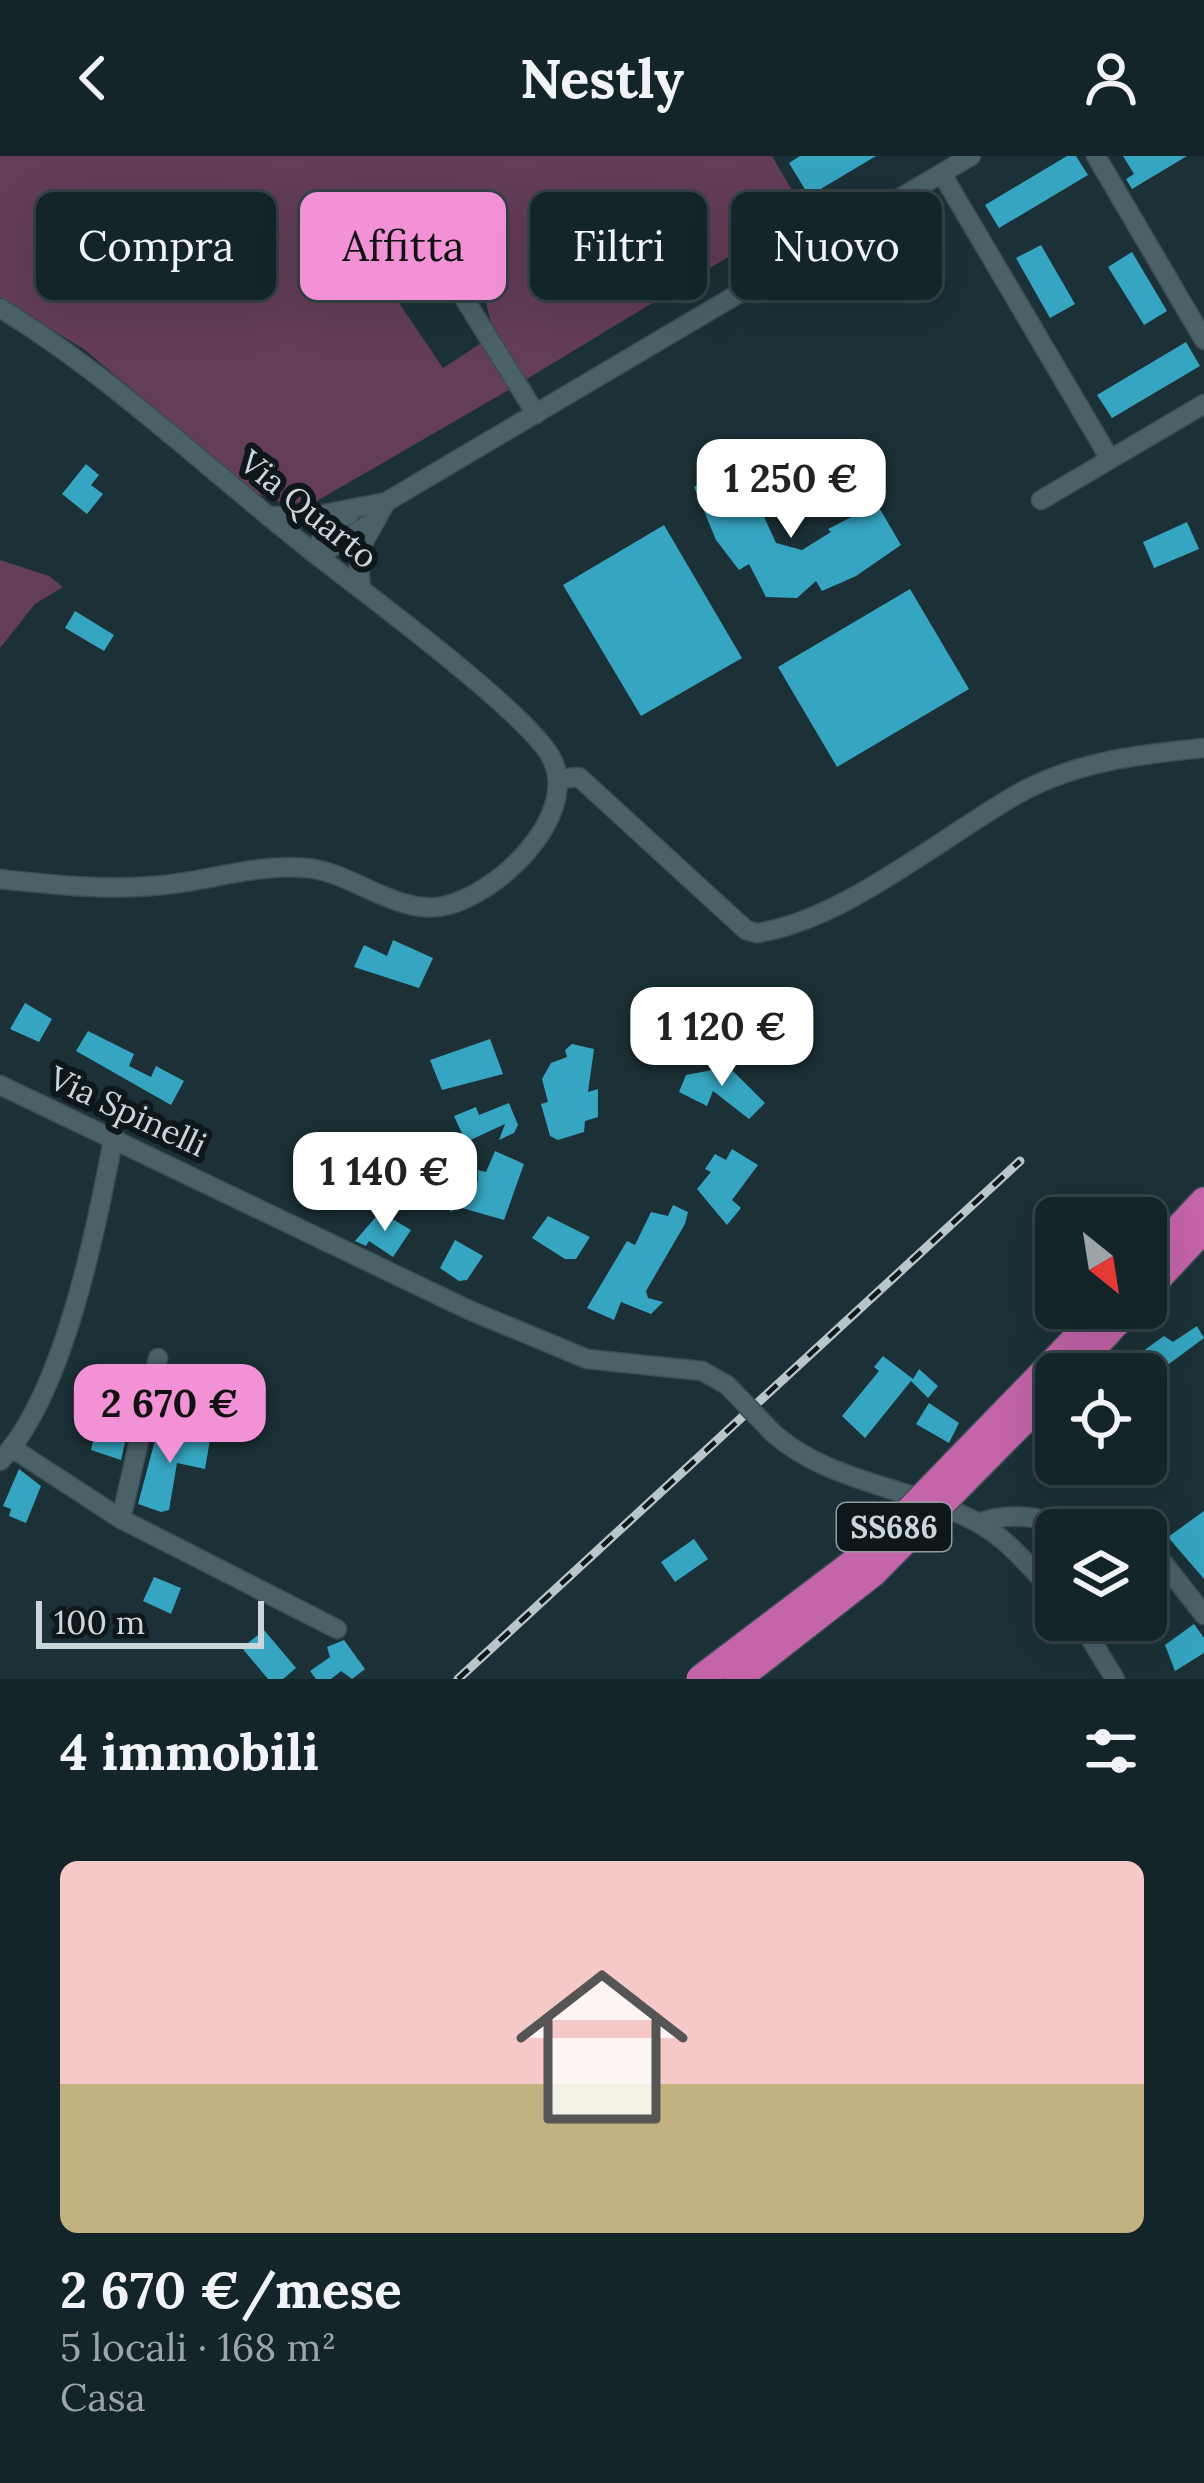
<!DOCTYPE html>
<html lang="it">
<meta charset="utf-8">
<style>
:root{--surface:#142529;--page:#1d2d31;--text:#f1f3f6;--muted:#9da5a8;--line:#334246;--accent:#f391d6}
body{margin:0;font-family:Lora,serif;background:var(--page);color:var(--text);height:100vh;display:flex;flex-direction:column;font-size:45px;white-space:nowrap}
*{box-sizing:border-box;margin:0}
p{font-size:39px;color:var(--muted)}
.icon{flex:none;width:66px;height:66px;fill:none;stroke:currentColor;stroke-width:2;stroke-linecap:round;stroke-linejoin:round}
.map{position:relative;height:1523px;overflow:hidden}
.sheet{display:flex;flex-direction:column;background:var(--surface);flex:1}
.sheet>*{flex:none}
.hud{position:absolute;left:36px;top:36px;width:1134px;height:108px;display:flex;gap:24px}
.needle{width:78px;rotate:150deg}
.controls{position:absolute;left:1035px;top:1041px;display:grid;gap:24px}
.controls a{display:grid;place-items:center;width:132px;height:132px;border-radius:18px;background:var(--surface);box-shadow:0 12px 48px #0002,0 0 0 3px var(--line);font-size:60px}
.scale{position:absolute;left:36px;bottom:30px;width:228px;box-sizing:border-box;padding-left:12px;border:6px solid #cad6da;border-top:0;font-size:33px;line-height:42px;white-space:nowrap;color:#cad6da;-webkit-text-stroke:9px #0e171a;paint-order:stroke}
.price{position:absolute;translate:-50% -102px;padding:0 27px;border-radius:24px;background:#fff;color:#222;font-size:39px;line-height:78px;filter:drop-shadow(0 3px 6px #0008)}
.price::after{content:'';position:absolute;left:50%;top:72px;width:36px;height:27px;margin-left:-18px;background:inherit;clip-path:polygon(0 0,100% 0,50% 100%)}
.price.selected{background:var(--accent);color:#111}
ul{padding:0;list-style:none}
li{display:grid;align-content:center;gap:24px;height:636px;padding:0 60px}
li span{display:grid;place-items:center;height:372px;border-radius:18px;color:#555}
li>.icon{margin-inline-start:auto}
span .icon{width:216px;height:216px;fill:#fffc;stroke-width:1}
li b{font-size:51px}
h2{display:flex;justify-content:space-between;align-items:center;height:144px;padding:0 60px;font-size:51px}
.tag{padding:0 42px;border-radius:18px;background:var(--surface);box-shadow:0 12px 48px #0002,0 0 0 3px var(--line);font-size:42px;line-height:108px}
.tag.selected{background:var(--accent);color:#111}
header{display:flex;justify-content:space-between;align-items:center;height:156px;padding:0 60px;background:var(--surface);font-size:54px;font-weight:700}
.map>svg:first-child{display:block}
.green{fill:#643d58}
.building{fill:#36a5c1}
.lines{fill:none;stroke-linecap:round;stroke-linejoin:round}
.minor-casing{stroke:#3b4d53;stroke-width:21}
.highway-casing{stroke:#3b4d53;stroke-width:30}
.path{stroke:#506369;stroke-width:3;stroke-dasharray:9 6;stroke-linecap:butt}
.minor{stroke:#4a6168;stroke-width:18}
.highway{stroke:#c464a9;stroke-width:27}
.rail-casing{stroke:#b8c5c9;stroke-width:9}
.rail{stroke:#0e171a;stroke-width:4.5;stroke-dasharray:14;stroke-linecap:butt}
.minor-bridge-casing{stroke:#3b4d53;stroke-width:21;stroke-linecap:butt}
.highway-bridge-casing{stroke:#3b4d53;stroke-width:30;stroke-linecap:butt}
.minor-bridge{stroke:#4a6168;stroke-width:18}
.highway-bridge{stroke:#c464a9;stroke-width:27}
.labels{text-anchor:middle;dominant-baseline:central;stroke-width:12;stroke-linejoin:round;paint-order:stroke}
.shield{fill:#0e171a;stroke:#929da0;stroke-width:3}
.shield-label{font-size:30px;font-weight:bold;fill:#cad6da}
.street-label{font-size:33px;fill:#cad6da;stroke:#0e171a}
</style>
<header><svg class="icon" aria-label="back" viewBox="0 0 24 24"><path d="M15 5l-7 7 7 7"/></svg>Nestly<svg class="icon" aria-label="person" viewBox="0 0 24 24"><circle cx="12" cy="8" r="4"/><path d="M4 21q1-7 8-7t8 7"/></svg></header>
<div class="map">
<svg width="1204" height="1523" viewBox="0 0 1204 1523">
<rect width="100%" height="100%" fill="#1b3137"/>
<g class="green">
<path d="M0,0h772l32,55 -282,171c-9,-16 -22,-32 -28,-50 -14,-42 -14,-90 -47,-123h-20l-13,13 7,29 17,20 -41,29 46,68 40,-26 31,45 -197,114 -30,3 -33,-11 -169,-143 -85,-53z"/>
<path d="M0,404l49,16 14,11 -28,17 -35,44z"/>
</g>
<g class="building">
<path d="M800,0h76l-67,40 -20,-33z"/>
<path d="M1067,0h9l12,19 -89,53 -14,-23z"/>
<path d="M1123,0h64l-55,33 -6,-10 8,-5z"/>
<path d="M1041,89l34,59 -25,14 -34,-60z"/>
<path d="M1132,96l35,59 -23,14 -36,-58z"/>
<path d="M1186,186l14,24 -88,52 -15,-23z"/>
<path d="M86,308l13,11 -8,10 12,9 -16,20 -25,-20z"/>
<path d="M728,311l27,30 21,46 26,7 29,-18 -3,-3 49,-25 24,41 -45,31 -34,15 -6,-10 -19,17 -31,-1 -17,-33 -10,6 -23,-30 -22,-53z"/>
<path d="M1187,366l12,27 -45,19 -11,-26z"/>
<path d="M664,369l78,133 -101,58 -78,-131z"/>
<path d="M910,433l59,100 -132,78 -59,-100z"/>
<path d="M75,455l39,24 -10,16 -39,-23z"/>
<path d="M393,784l40,18 -14,30 -65,-21 10,-22 23,11z"/>
<path d="M25,847l27,16 -13,23 -29,-13z"/>
<path d="M88,875l46,23 -5,12 22,11 5,-11 28,15 -13,24 -95,-54z"/>
<path d="M490,883l13,35 -61,16 -12,-30z"/>
<path d="M572,888l22,5 -6,43 10,-3v28l-13,4 -1,11 -26,8 -8,-4 -9,-32 7,-2 -6,-23 9,-16 16,-6 -2,-7z"/>
<path d="M721,903l11,5 -2,4 35,35 -16,16 -36,-28 -6,15 -28,-14 7,-17 31,-6z"/>
<path d="M509,947l9,22 -4,8 -15,7 6,-16 -39,18 -12,-26 22,-9 3,8z"/>
<path d="M732,993l26,16 -26,35 9,8 -14,17 -30,-36 14,-17 -6,-3 10,-15 11,6z"/>
<path d="M495,995l29,13 -20,56 -49,-14 -3,6 -34,-23 7,-10 25,18 14,-21 14,6v-12l8,2z"/>
<path d="M673,1049l15,7 -3,12 -39,67 2,7 15,4 -12,12 -30,-12 -7,18 -27,-12 40,-67 8,4 16,-33 17,4z"/>
<path d="M380,1056l31,18 -18,27 -24,-16 -3,5 -11,-5z"/>
<path d="M548,1060l42,21 -14,22h-11l-33,-21z"/>
<path d="M455,1084l28,16 -16,24 -8,1 -19,-13z"/>
<path d="M1197,1170l7,12 -50,37 -15,-21 25,-18 9,6z"/>
<path d="M883,1200l30,23 6,-10 19,17 -10,12 -17,-17 -46,57 -23,-22 37,-45 -5,-4z"/>
<path d="M111,1214l29,6 -19,84 -30,-10z"/>
<path d="M929,1247l30,20 -10,20 -33,-19z"/>
<path d="M158,1273l52,11 -5,29 -28,-6 -8,47 -8,2 -23,-8z"/>
<path d="M19,1313l22,17 -15,37 -17,-7 2,-7 -8,-3z"/>
<path d="M1204,1355v68l-36,-42z"/>
<path d="M694,1383l14,20 -33,23 -14,-20z"/>
<path d="M154,1421l27,11 -10,26 -28,-13z"/>
<path d="M1194,1468l10,14v15l-29,18 -10,-26z"/>
<path d="M264,1474l32,38 -13,11h-15l-26,-31z"/>
<path d="M344,1484l21,29 -13,10 -11,-8 -10,8h-15l-6,-8 20,-14 -3,-10z"/>
</g>
<g class="lines">
<defs>
<g id="minor">
<path d="M1096,0l108,184"/>
<path d="M942,18l168,285"/>
<path d="M444,110l92,148"/>
<path d="M0,152c114,70 210,163 314,245 48,38 219,163 239,208 25,58 -57,134 -109,145 -46,10 -92,-34 -137,-38 -48,-5 -98,13 -144,17 -55,6 -108,0 -163,-6"/>
<path d="M1041,344l163,-96"/>
<path d="M268,360l40,1 78,-15 585,-346"/>
<path d="M313,396l18,-27 19,-11"/>
<path d="M313,396l16,-3 42,-26"/>
<path d="M361,433l-3,-37 28,-50"/>
<path d="M558,623l21,-2 167,153 11,3c89,-13 189,-100 268,-143 56,-29 117,-36 179,-42"/>
<path d="M0,929l469,225 118,49 115,12 25,14"/>
<path d="M773,1277c57,51 142,54 207,91 29,16 52,46 76,70"/>
<path d="M12,1292l109,71 216,110"/>
<path d="M0,1305c64,-66 97,-235 114,-326"/>
<path d="M121,1363l37,-161"/>
<path d="M978,1367c38,-14 69,-3 107,7"/>
<path d="M1146,1396l19,13 39,50"/>
<path d="M1079,1464l36,59"/>
</g>
<g id="highway">
<path d="M1146,1107l58,-62"/>
<path d="M1146,1135l58,-62"/>
<path d="M1065,1194l39,-42"/>
<path d="M1069,1218l61,-66"/>
</g>
</defs>
<use href="#minor" class="minor-casing"/>
<use href="#highway" class="highway-casing"/>
<path class="path" d="M769,86l8,13"/>
<use href="#minor" class="minor"/>
<use href="#highway" class="highway"/>
<defs>
<path id="rail" d="M458,1523l562,-518"/>
</defs>
<use href="#rail" class="rail-casing"/>
<use href="#rail" class="rail"/>
<defs>
<path id="minor-bridge" d="M727,1229l46,48"/>
<g id="highway-bridge">
<path d="M700,1523l173,-131 192,-198"/>
<path d="M737,1523l136,-106 183,-185"/>
</g>
</defs>
<use href="#minor-bridge" class="minor-bridge-casing"/>
<use href="#highway-bridge" class="highway-bridge-casing"/>
<use href="#minor-bridge" class="minor-bridge"/>
<use href="#highway-bridge" class="highway-bridge"/>
</g>
<g class="labels">
<rect class="shield" x="837" y="1347" width="114" height="48" rx="9"/>
<g class="shield-label">
<text x="894" y="1371">SS686</text>
</g>
<g class="street-label">
<text transform="translate(309 353) rotate(39)">Via Quarto</text>
<text transform="translate(128 955) rotate(25)">Via Spinelli</text>
</g>
</g>
</svg>
<div class="controls">
<a><svg class="needle" viewBox="-14 -14 28 28"><path d="M0-13l5 13h-10z" fill="#e53935"/><path d="M0 13l5-13h-10z" fill="#9da5a8"/></svg></a>
<a><svg class="icon" aria-label="locate" viewBox="0 0 24 24"><circle cx="12" cy="12" r="6"/><path d="M12 2v4M12 18v4M2 12h4M18 12h4"/></svg></a>
<a><svg class="icon" aria-label="layers" viewBox="0 0 24 24"><path d="M12 4l9 5-9 5-9-5zM3 14l9 5 9-5"/></svg></a>
</div>
<div class="scale">100 m</div>
<b class="price" style="left:791px;top:385px">1 250 €</b>
<b class="price" style="left:722px;top:933px">1 120 €</b>
<b class="price" style="left:385px;top:1078px">1 140 €</b>
<b class="price selected" style="left:170px;top:1310px">2 670 €</b>
<div class="hud">
<a class="tag">Compra</a>
<a class="tag selected">Affitta</a>
<a class="tag">Filtri</a>
<a class="tag">Nuovo</a>
</div>
</div>
<section class="sheet">
<h2>4 immobili<svg class="icon" aria-label="filters" viewBox="0 0 24 24"><path d="M4 7h16M4 17h16"/><circle cx="9" cy="7" r="2"/><circle cx="15" cy="17" r="2"/></svg></h2>
<ul>
<li><span style="background:linear-gradient(#f6c9c9 60%,#c2b280 0)"><svg class="icon" aria-label="home" viewBox="0 0 24 24"><path d="M3 11l9-7 9 7M6 9v11h12V9"/></svg></span><div><b>2 670 €/mese</b><p>5 locali · 168 m²</p><p>Casa</p></div></li>
</ul>
</section>
